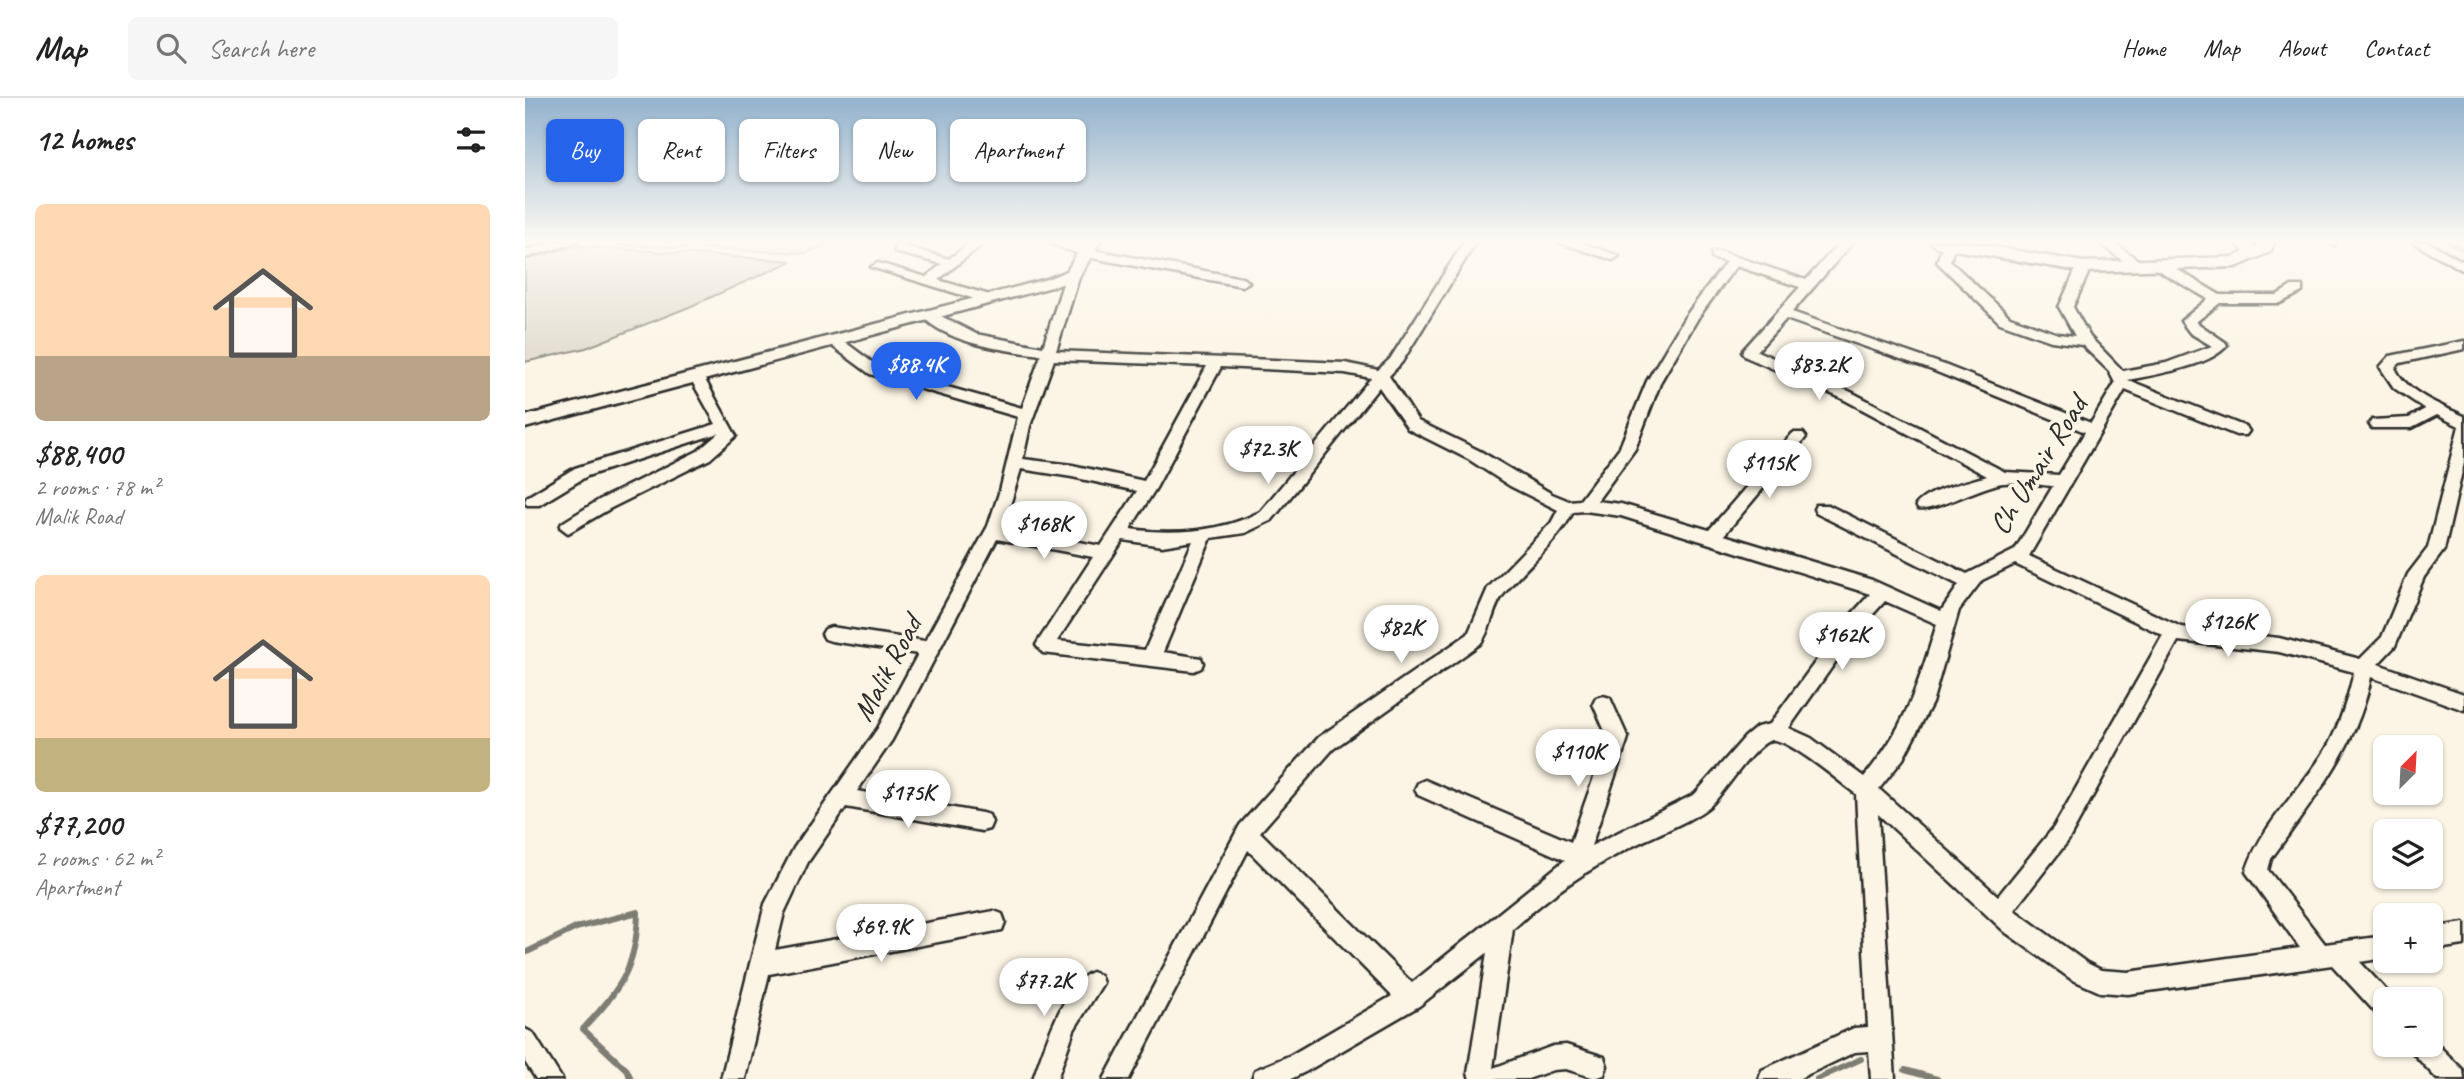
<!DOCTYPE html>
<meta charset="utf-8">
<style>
:root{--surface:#fff;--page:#f6f6f6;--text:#222;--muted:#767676;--line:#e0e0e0;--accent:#2563eb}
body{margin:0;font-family:Caveat,sans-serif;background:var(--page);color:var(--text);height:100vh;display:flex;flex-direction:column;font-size:26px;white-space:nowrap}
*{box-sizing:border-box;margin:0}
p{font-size:23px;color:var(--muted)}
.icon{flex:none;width:38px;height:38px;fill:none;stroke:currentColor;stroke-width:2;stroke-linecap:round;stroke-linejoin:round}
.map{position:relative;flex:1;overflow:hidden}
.details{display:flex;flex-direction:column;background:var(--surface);width:525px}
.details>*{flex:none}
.banner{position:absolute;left:21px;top:21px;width:665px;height:63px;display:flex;gap:14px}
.needle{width:46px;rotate:24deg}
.fabs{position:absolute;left:1848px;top:637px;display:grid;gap:14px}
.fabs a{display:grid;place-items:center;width:70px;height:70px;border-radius:10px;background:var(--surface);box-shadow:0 2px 5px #0004;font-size:35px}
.price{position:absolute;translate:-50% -60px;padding:0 16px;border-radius:24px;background:#fff;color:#222;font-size:23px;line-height:46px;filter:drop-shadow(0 2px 4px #0008)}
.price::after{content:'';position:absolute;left:50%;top:42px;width:21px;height:16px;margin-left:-10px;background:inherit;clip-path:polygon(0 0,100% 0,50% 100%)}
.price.active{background:var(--accent);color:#fff}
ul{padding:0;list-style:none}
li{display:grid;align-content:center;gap:14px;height:371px;padding:0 35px}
li span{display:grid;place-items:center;height:217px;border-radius:10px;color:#555}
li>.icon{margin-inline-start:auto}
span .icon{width:126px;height:126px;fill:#fffc;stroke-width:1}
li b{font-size:30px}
h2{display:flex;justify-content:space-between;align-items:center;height:84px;padding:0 35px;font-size:30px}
.pill{padding:0 24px;border-radius:10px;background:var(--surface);box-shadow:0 2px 5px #0004;font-size:24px;line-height:63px}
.pill.active{background:var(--accent);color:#fff}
header{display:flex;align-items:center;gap:42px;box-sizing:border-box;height:98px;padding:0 35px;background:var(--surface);border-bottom:2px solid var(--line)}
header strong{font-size:33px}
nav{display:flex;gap:38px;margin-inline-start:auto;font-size:24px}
.search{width:490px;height:63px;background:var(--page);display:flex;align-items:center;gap:18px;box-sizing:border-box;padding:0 24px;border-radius:10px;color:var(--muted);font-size:26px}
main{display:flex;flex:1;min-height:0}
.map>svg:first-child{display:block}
.green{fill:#ded8ca;stroke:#84827a;stroke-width:2}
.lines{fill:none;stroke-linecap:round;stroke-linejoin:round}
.stream-far1{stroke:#7d7b74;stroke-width:4.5}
.stream{stroke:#7d7b74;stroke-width:6}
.minor-casing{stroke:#2b2b2b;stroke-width:5}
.tertiary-casing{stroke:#2b2b2b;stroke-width:5}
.minor{fill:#fcf5e5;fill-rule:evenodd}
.tertiary{fill:#fcf5e5;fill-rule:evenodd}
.wall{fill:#aca89d;stroke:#2b2b2b;stroke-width:2}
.labels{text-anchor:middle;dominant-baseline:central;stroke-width:7;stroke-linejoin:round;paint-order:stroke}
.street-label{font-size:30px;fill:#2b2b2b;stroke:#fcf5e5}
</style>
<header>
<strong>Map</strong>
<div class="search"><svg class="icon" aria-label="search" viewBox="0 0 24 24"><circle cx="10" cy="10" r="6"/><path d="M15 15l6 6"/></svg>Search here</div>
<nav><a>Home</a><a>Map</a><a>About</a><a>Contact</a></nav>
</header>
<main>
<section class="details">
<h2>12 homes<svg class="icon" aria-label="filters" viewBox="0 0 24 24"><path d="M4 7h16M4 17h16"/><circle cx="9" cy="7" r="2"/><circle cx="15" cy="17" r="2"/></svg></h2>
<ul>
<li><span style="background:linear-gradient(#ffd9b3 70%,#b9a48a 0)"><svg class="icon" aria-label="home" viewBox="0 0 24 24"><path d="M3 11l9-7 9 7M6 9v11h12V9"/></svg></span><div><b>$88,400</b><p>2 rooms · 78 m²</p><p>Malik Road</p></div></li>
<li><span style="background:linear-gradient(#ffd9b3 75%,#c2b280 0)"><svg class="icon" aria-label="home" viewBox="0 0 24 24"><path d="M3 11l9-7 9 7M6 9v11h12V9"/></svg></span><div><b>$77,200</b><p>2 rooms · 62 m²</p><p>Apartment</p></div></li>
</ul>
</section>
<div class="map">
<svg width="1939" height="981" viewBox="0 0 1939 981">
<rect width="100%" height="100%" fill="#fcf5e5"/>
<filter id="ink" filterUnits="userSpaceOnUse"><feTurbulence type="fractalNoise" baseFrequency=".0143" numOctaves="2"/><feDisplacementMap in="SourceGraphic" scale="14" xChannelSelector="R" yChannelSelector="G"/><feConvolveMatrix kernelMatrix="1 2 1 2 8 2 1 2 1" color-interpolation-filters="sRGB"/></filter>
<g filter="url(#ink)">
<g class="green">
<path d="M88,144h219l-26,11 -185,-8z"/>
<path d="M52,148l215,15 -103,46 -103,41 -61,14v-103z"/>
</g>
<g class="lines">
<path class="stream-far1" d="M1924,144l15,8"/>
<g class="stream">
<path d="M0,855l51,-25 62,-16c-1,55 -18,78 -55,117l44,41 4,9"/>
<path d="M1380,972l32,9"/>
<path d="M1292,981l44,-20"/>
</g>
<defs>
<g id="minor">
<path d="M30,144h22l-52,16v-8z"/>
<path d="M446,144h14l-47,38 55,16v6l-5,1 -117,-36 7,-4 48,14 16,-13 -47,-12v-6l5,-1 49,14z"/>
<path d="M522,144h22l25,8 148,28 7,4 -7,4 -155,-29z"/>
<path d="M939,144h12l-74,120 -13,14 29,45 62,30 72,43 17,7 11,-1 40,-53 27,-66 38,-64 41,-55 -14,-4v-6h10l84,28 34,-38h13l-61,70 150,52 149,59 24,-40 -6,-12 -27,-26 -31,-4 -51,-18 -63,-61 7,-20h9l2,3 -5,16 60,56 48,17 17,2 -16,-29 18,-40 7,-4 5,1 2,3 -18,40 17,30 33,34 43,-8 46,-17 -22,-13 -9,-12 27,-22 -57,-33v-6h10l59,35h57l15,-9h10v6l-22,11h-60l-24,19 29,20 2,3c-15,21 -74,30 -99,35l118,47 3,4 -3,4h-10l-111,-45 -96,166 152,71 98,11 81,21 22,-22 26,-63 20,-26 31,-122 -22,-11 -25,13h-40l-3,-4 3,-4 37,-2 16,-9 -31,-21 -14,-21 10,-11 74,-15v8l-64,14 -5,5c12,25 45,37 69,48v47l-20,87 -20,27 -29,69 -17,18 86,30v16l-93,-33c-13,70 -60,125 -100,182l-3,11 57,74 60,-8v22l-25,4 33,36 -8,1v19l-8,-4 -45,-49 -204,29 -28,-2 -29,-13 -66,-47 -127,-118 17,265h-24l-2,-28 -14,1 -57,27h-39l3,-9 92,-42 14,-1 -12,-233c-15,-11 -68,-56 -84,-54 -16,2 -48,53 -61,65 -16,15 -59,31 -80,42 -43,22 -83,49 -118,82l-20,139 60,-22 13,-1 38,12 3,9 -3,9 -9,3 -29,-9 -13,1 -25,9h-58l-2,-6 19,-120 -68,53 -112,65 -16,8h-39l3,-9 36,-15 101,-59 -144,-146 -119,229h-25l136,-254 79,-88 149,-103 20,-46 63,-65 7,-13 -48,-24 -42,-27 -60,-30 -29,-42 -107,133 -27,13 -34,5 -48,114 38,6 2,5 -2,5 -7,3 -151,-18 -7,-8 3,-5 54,-83 -96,-18 -105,201 -35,51 125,22 7,2 3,7 -3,7 -7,2 -136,-24 -38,55 -24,51 -9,37 219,-39 8,3 3,8 -3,8 -233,44 -24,105h-24l44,-175 29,-56 84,-120 40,-74 -87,-13 -6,-2 -3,-5 3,-5 6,-2 94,14 63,-115 13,-39 17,-70 -148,-43 -42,-31v-6h10l42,31 142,40 19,-53c-38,-5 -93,-11 -120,-40l7,-4 5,1 43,22 67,13 23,-73 7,-4 7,4 -24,77 289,12 33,7 12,-11zM1211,168l64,21 -56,62 -2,3 4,5 95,41 146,78c-19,6 -60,14 -71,29l2,4c13,4 66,-24 85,-26 15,-2 34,2 50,3l-38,64 -48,24 -139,-69h-12l-2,4 2,4 143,72 -18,26 -69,-31 -148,-45 79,-94 3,-4 -3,-4h-10l-84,97 -88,-26 -24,-3 38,-52 26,-68 37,-63zM1261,221l146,51 153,62 -26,43 -54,-3 -154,-80 -94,-41zM529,262l153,6 -63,115 -72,-16 -49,-6 7,-33zM696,269l124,6 26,5 -111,134c-38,20 -88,23 -130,17l26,-41zM496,371l51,8 65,14 -36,55 -98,-18zM1060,413l36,5 249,78 -27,30 -73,100 -13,3 -12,10 -50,57 -104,52 37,-108 -18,-40 -7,-2 -7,2 -3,6 15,34 -37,104 -139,-59 -7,-3 -7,3 -3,6 3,6 147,65 -153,123 -152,-151 73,-83 147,-105c12,-15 12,-35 23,-49 22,-29 53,-50 70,-83zM598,442l39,6 31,-5 -48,109 -88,-9zM1490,466l148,71 -109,192 -56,69 -119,-107 24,-30 29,-56 27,-93 23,-30zM1360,503l52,23c-20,63 -30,101 -73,153l-53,-39 -22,-10 66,-94zM1653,543l101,11 75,20c-6,25 -13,49 -25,72 -25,44 -68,79 -83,128l54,76 -172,24 -27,-2 -14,-7 -73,-53 54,-69z"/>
<path d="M1033,144h21l40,14 -6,4z"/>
<path d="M1573,144h15l32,23 -7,4 -5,-1z"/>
<path d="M1710,144h14l11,12 -1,3h-10z"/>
<path d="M1887,144h16l36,20v9z"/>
<path d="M171,273l7,5 33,60 -26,23 -99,49 -43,25 -8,-6 2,-4 37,-23 99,-49 21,-18 -132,43 -48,29h-12l-2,-4 2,-4 48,-29 141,-44 -27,-48z"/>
<path d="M1939,825v22l-33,5v-22z"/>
<path d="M567,874l8,3 3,8 -29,47 -17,49h-24c10,-28 31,-96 59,-107z"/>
<path d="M0,931l8,4 29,46h-26l-11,-17z"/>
<path d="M1906,940l32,32 1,9h-27l-24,-26 -4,-8h22z"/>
</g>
<g id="tertiary">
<path d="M559,144h16l-21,35 -20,8 -534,143v-12l522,-137 20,-8z"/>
<path d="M1405,144h35l119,20 149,-5 25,-11 1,-4h16l-5,10 -34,15 -152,5 -147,-25z"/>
</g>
</defs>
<use href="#minor" class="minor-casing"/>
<use href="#tertiary" class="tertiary-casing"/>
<use href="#minor" class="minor"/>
<use href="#tertiary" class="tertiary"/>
</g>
<path class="wall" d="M1796,144h17l-3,5z"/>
</g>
<linearGradient id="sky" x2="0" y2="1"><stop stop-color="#93b2cd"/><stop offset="0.51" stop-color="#fefaf3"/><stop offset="1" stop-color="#fefaf3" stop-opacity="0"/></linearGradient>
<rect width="1939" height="282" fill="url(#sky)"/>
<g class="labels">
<g class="street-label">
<text transform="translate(1513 367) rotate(-58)">Ch Umair Road</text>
<text transform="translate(362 570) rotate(-62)">Malik Road</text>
</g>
</g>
</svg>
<div class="fabs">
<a><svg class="needle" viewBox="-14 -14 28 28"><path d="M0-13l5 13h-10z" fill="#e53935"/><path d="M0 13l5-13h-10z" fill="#767676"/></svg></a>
<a><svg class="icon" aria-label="layers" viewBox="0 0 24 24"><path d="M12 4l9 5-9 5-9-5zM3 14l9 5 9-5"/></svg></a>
<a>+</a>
<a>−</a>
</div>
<b class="price active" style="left:391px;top:304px">$88.4K</b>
<b class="price" style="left:1294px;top:304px">$83.2K</b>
<b class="price" style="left:743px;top:388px">$72.3K</b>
<b class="price" style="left:1244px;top:402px">$115K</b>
<b class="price" style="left:519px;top:463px">$168K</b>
<b class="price" style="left:1703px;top:561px">$126K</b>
<b class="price" style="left:876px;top:567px">$82K</b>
<b class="price" style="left:1317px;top:574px">$162K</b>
<b class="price" style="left:1053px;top:691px">$110K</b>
<b class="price" style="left:383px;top:732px">$175K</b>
<b class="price" style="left:356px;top:866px">$69.9K</b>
<b class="price" style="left:519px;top:920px">$77.2K</b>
<div class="banner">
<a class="pill active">Buy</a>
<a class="pill">Rent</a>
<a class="pill">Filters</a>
<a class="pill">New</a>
<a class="pill">Apartment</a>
</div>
</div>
</main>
